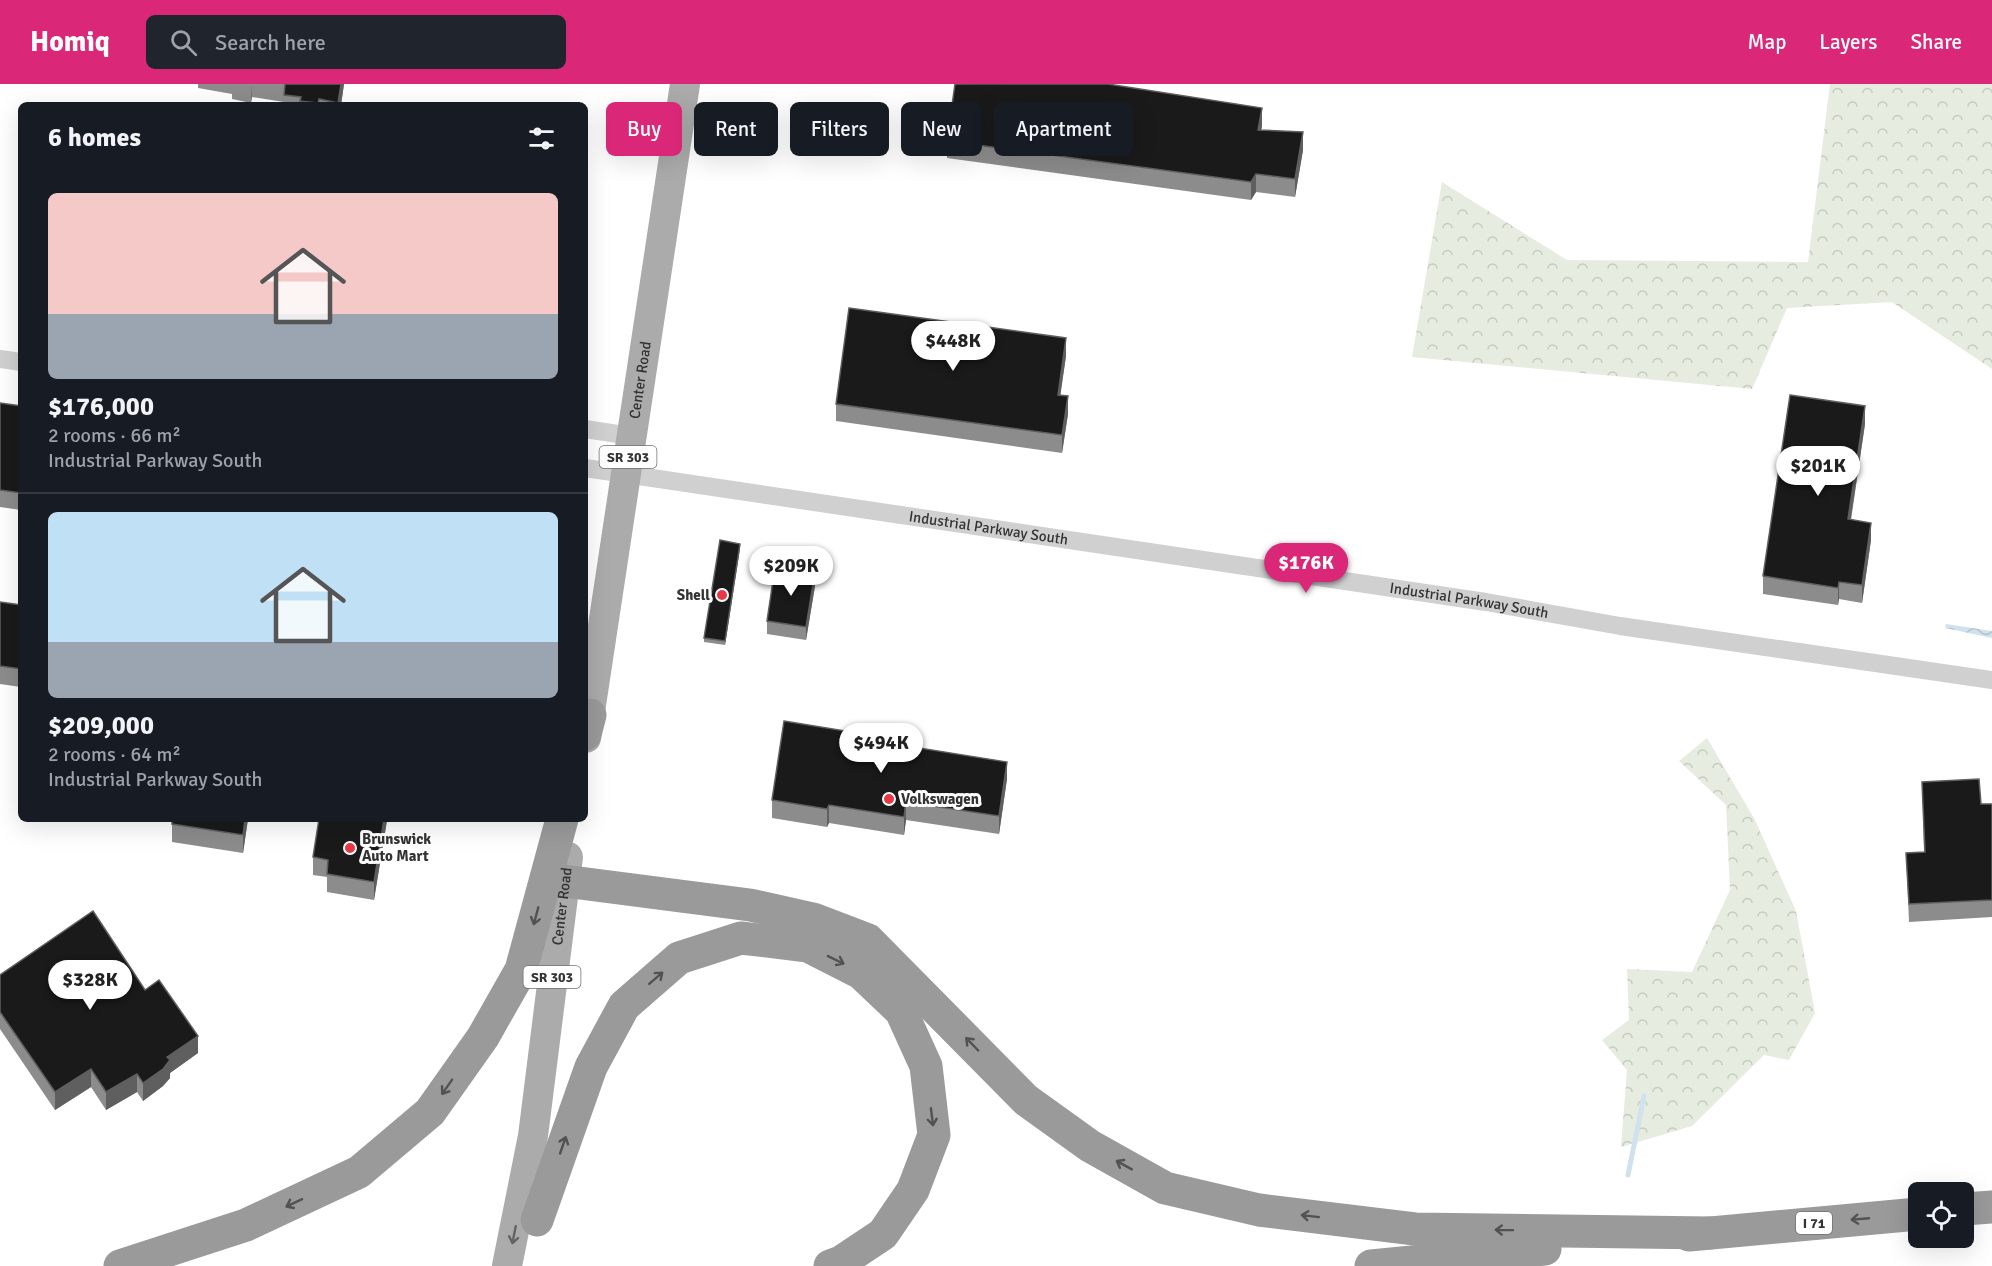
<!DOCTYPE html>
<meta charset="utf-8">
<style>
:root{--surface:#171b24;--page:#20242c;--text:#f1f3f6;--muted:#9ea1a6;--line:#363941;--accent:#db2777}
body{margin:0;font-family:Signika,sans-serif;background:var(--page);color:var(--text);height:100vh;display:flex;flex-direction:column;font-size:22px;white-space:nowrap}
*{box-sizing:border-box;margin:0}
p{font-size:20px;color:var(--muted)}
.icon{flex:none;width:33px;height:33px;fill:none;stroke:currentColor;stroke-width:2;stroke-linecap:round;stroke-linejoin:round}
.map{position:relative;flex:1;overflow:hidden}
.details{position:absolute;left:18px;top:18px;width:570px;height:720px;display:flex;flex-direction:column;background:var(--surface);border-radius:9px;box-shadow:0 6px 24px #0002}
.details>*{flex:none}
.top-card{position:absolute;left:606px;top:18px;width:570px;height:54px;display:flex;gap:12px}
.tools{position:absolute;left:1908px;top:1098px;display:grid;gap:12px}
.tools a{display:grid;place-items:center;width:66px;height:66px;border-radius:9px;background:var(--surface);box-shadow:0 6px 24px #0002;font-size:30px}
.price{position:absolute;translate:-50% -51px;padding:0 14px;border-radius:21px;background:#fff;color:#222;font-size:20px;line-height:39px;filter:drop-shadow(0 2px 3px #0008)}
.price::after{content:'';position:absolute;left:50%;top:36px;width:18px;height:14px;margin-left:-9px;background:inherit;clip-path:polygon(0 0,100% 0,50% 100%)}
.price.on{background:var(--accent);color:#fff}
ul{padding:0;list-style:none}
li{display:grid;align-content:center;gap:12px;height:318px;padding:0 30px}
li+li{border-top:2px solid var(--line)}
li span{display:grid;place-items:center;height:186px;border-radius:9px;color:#555}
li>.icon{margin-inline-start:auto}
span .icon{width:108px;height:108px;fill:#fffc;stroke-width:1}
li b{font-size:26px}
h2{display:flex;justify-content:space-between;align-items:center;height:72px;padding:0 30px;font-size:26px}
.chip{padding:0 21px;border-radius:9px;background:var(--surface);box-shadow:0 6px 24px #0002;font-size:21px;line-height:54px}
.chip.on{background:var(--accent);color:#fff}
header{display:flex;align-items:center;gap:36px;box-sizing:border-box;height:84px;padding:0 30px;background:var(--accent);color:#fff}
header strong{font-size:28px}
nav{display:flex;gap:33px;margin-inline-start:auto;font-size:21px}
.search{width:420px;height:54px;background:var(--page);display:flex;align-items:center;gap:15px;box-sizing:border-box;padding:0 21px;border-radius:9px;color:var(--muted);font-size:22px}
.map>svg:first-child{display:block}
.forest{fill:url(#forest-crowns)}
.water{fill:url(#water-waves)}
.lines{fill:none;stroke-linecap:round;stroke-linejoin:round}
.stream{stroke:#cfe2ee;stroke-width:5}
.street{stroke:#d0d0d0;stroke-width:18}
.primary{stroke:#ababab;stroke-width:30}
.highway{stroke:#9a9a9a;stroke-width:33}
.wall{fill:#8c8c8c}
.shaded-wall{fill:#5f5f5f}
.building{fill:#1a1a1a;stroke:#5f5f5f;stroke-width:1.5}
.oneway{stroke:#525252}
.oneway2{stroke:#636363}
.poi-dot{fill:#e63946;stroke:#fff;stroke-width:2}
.labels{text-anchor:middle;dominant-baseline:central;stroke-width:6;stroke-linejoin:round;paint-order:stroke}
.shield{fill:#fff;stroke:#707070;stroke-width:1.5}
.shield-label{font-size:14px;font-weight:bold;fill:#333}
.street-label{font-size:15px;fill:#333;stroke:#fff}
.poi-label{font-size:15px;font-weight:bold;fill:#333;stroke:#fff;text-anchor:start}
</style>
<header>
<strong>Homiq</strong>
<div class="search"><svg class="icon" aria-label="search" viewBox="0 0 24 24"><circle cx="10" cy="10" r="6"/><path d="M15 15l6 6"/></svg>Search here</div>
<nav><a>Map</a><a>Layers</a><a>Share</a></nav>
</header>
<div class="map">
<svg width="1992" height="1182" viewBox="0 0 1992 1182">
<defs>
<pattern id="forest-crowns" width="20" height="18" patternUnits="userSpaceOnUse" patternTransform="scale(1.5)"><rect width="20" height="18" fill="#e6ecdf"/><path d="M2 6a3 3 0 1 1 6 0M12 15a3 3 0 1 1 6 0" fill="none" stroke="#c6cbc0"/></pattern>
<pattern id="water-waves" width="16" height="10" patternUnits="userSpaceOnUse" patternTransform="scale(1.5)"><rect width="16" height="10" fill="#cfe2ee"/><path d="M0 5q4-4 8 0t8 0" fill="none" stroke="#b2c2cd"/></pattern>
</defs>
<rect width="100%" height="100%" fill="#fff"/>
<g class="forest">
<path d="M1830,0h162v285l-100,-67 -105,6 -35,81 -340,-32 30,-175 125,78 241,2z"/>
<path d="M1707,654l48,82 41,91 19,102 -26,47 -25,-5 -72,71 -71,21 6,-77 -25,-30 27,-20 -2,-51 65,3 38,-82 -4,-85 -47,-44z"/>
</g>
<path class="water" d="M1946,540l46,7v7l-47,-10z"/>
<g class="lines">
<path class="stream" d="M1628,1091l16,-79"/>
<g class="street">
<path d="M0,275l21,3"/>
<path d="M585,345l46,7"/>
<path id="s1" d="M585,384l901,134 134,24 372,54"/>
</g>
<g class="primary">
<path id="s2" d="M586,654l99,-654"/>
<path id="s3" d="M507,1182l26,-130 35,-279"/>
</g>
<g class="highway">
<path d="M585,650l5,-19"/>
<path d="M564,797l186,24 63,14 55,21 158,160 64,46 75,42 94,22 156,19 295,4"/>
<path d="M1964,1125l28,-2"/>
<path d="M537,1136l54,-153 33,-61 55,-48 62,-20 67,8 53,27 40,38 25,55 8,69 -21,55 -30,44 -42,28 -11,4"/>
<path d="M1689,1151l229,-21"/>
<path d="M120,1182l126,-41 113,-53 71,-60 53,-75 38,-67 41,-151"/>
<path d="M1371,1182l174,-17"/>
</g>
</g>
<g class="wall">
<path d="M198,0h146l-3,21h-57v-3l-32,-5 -1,6 -19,-4v-5l-34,-6z"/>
<path d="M1262,42l-1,4 42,20 -8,47 -39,-5 -5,8 -304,-42v-17z"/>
<path d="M1066,272l-6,39 8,19 -6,39 -226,-32v-17z"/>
<path d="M0,319l21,3v104l-21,-3z"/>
<path d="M1865,340l-14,96 20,20 -9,63 -23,-4 -1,6 -75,-11v-18z"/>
<path d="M740,464l-15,97 -21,-3v-4z"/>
<path d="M815,502l-9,54 -39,-6v-13z"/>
<path d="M0,518l21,3v82l-21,-3z"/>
<path d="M864,656l143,39 -8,55 -93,-14 -2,15 -75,-12 -2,4 -55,-9v-18z"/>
<path d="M1922,698l59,22h11v113l-83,5 -3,-69 18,-1z"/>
<path d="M248,735l-5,34 -71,-11v-18z"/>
<path d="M387,735l-13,81 -47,-8v-15l-14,-2v-18z"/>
<path d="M0,891l145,15 53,63 -28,20v5l-7,8 -20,15 -6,-9 -31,18 -15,-23 -36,23 -55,-81z"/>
</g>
<g class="shaded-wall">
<path d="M252,0v13l-1,6z"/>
<path d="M341,0h3l-3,21h-3z"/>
<path d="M1262,24v18l-4,22v-18z"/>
<path d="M1303,48v18l-8,47v-18z"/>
<path d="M1256,90v18l-5,8v-18z"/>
<path d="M1066,254v18l-8,56v-17z"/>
<path d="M1068,312v18l-6,39v-18z"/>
<path d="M1865,322v18l-17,113v-18z"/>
<path d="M1871,439v17l-9,63v-18z"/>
<path d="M740,460v4l-15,97v-4z"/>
<path d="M815,488v14l-9,54v-13z"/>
<path d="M1839,498v17l-1,6v-17z"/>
<path d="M1007,678v17l-8,55v-18z"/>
<path d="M906,718v18l-2,15v-18z"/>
<path d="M829,721v18l-2,4v-18z"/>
<path d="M245,735h3l-5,34v-18z"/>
<path d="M384,735h3v2l-13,79v-18z"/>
<path d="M198,952v17l-28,20v5l-7,8 -20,15v-18l24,-26z"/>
<path d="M91,985v18l-36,23v-18z"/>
<path d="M137,990v18l-31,18v-18z"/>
</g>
<g class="building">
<path d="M285,0h56l-3,19 -19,-4 -1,4 -18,-2 1,-4 -17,-2z"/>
<path d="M955,0h153l154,24 -4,22 45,2 -8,47 -39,-5 -5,8 -304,-41z"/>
<path d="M849,224l217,30 -8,57 10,1 -6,39 -226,-31z"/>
<path d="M1790,311l75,11 -17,113 23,4 -9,62 -23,-3 -1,6 -75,-12z"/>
<path d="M0,319l21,3v87l-21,-3z"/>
<path d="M720,456l20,4 -15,97 -21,-3z"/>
<path d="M775,483l40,5 -9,55 -39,-6z"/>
<path d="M0,518l21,3v64l-21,-3z"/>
<path d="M784,637l80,13 -1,5 144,23 -8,54 -93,-14 -2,15 -75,-12 -2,4 -55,-9z"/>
<path d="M1979,695l2,25h11v96l-83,4 -3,-51 19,-1 -3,-70z"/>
<path d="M172,735h73l-2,16 -71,-11z"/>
<path d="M319,735h65l-10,63 -47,-8 1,-14 -15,-3z"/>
<path d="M93,827l52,79 14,-10 39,56 -31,21 3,3 -7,9 -20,14 -6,-9 -31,18 -15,-23 -36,23 -55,-80v-37z"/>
</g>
<defs><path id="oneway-shaft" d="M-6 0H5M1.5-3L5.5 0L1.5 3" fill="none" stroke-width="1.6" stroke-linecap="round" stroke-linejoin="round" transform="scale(1.5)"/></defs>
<g class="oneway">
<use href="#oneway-shaft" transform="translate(536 832) rotate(105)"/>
<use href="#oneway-shaft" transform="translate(836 876) rotate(26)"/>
<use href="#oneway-shaft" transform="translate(656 894) rotate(-41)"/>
<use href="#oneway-shaft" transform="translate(972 960) rotate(-134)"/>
<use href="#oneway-shaft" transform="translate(447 1003) rotate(125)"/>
<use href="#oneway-shaft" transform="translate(932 1033) rotate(83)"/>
<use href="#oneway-shaft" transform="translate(563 1061) rotate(-71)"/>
<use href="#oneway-shaft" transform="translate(1124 1081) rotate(-151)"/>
<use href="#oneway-shaft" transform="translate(294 1119) rotate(155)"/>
<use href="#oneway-shaft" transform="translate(1310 1132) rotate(-173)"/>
<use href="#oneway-shaft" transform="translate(1860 1135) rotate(175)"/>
<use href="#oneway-shaft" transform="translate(1504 1146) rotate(-179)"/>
</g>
<use class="oneway2" href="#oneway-shaft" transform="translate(514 1151) rotate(101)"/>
<g class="poi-dot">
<circle cx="722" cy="511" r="6"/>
<circle cx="889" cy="715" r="6"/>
<circle cx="350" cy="764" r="6"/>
</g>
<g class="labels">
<g class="shield">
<rect x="599.5" y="362" width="57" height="22" rx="4.5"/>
<rect x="523.5" y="882" width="57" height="22" rx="4.5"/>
<rect x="1796" y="1128" width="36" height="22" rx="4.5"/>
</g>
<g class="shield-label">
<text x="628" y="373">SR 303</text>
<text x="552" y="893">SR 303</text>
<text x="1814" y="1139">I 71</text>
</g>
<g class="street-label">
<text stroke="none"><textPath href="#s2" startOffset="362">Center Road</textPath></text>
<text stroke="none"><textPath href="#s1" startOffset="408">Industrial Parkway South</textPath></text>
<text stroke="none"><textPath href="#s1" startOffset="894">Industrial Parkway South</textPath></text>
<text stroke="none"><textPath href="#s3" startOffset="364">Center Road</textPath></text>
</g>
<g class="poi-label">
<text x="710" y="511" text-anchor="end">Shell</text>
<text x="901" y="715">Volkswagen</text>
<text x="362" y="755">Brunswick<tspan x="362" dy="17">Auto Mart</tspan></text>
</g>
</g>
</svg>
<div class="tools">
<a><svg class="icon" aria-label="locate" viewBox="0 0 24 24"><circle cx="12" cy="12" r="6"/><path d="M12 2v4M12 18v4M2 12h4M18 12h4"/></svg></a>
</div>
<b class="price" style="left:953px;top:288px">$448K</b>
<b class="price" style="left:1818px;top:413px">$201K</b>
<b class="price on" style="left:1306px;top:510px">$176K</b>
<b class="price" style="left:791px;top:513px">$209K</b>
<b class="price" style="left:881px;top:690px">$494K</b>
<b class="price" style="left:90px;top:927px">$328K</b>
<div class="top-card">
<a class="chip on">Buy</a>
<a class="chip">Rent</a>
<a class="chip">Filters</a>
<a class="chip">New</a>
<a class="chip">Apartment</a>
</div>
<section class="details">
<h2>6 homes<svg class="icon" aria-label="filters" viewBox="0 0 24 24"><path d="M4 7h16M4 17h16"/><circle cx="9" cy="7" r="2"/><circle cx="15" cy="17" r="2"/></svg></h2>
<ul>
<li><span style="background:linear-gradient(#f6c9c9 65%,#9aa5b1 0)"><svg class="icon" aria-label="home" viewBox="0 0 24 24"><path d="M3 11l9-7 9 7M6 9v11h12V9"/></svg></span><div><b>$176,000</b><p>2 rooms · 66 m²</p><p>Industrial Parkway South</p></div></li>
<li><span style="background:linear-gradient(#bfe0f5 70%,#9aa5b1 0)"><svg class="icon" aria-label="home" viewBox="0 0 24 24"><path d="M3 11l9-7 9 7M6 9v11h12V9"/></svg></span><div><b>$209,000</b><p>2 rooms · 64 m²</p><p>Industrial Parkway South</p></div></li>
</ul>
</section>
</div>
